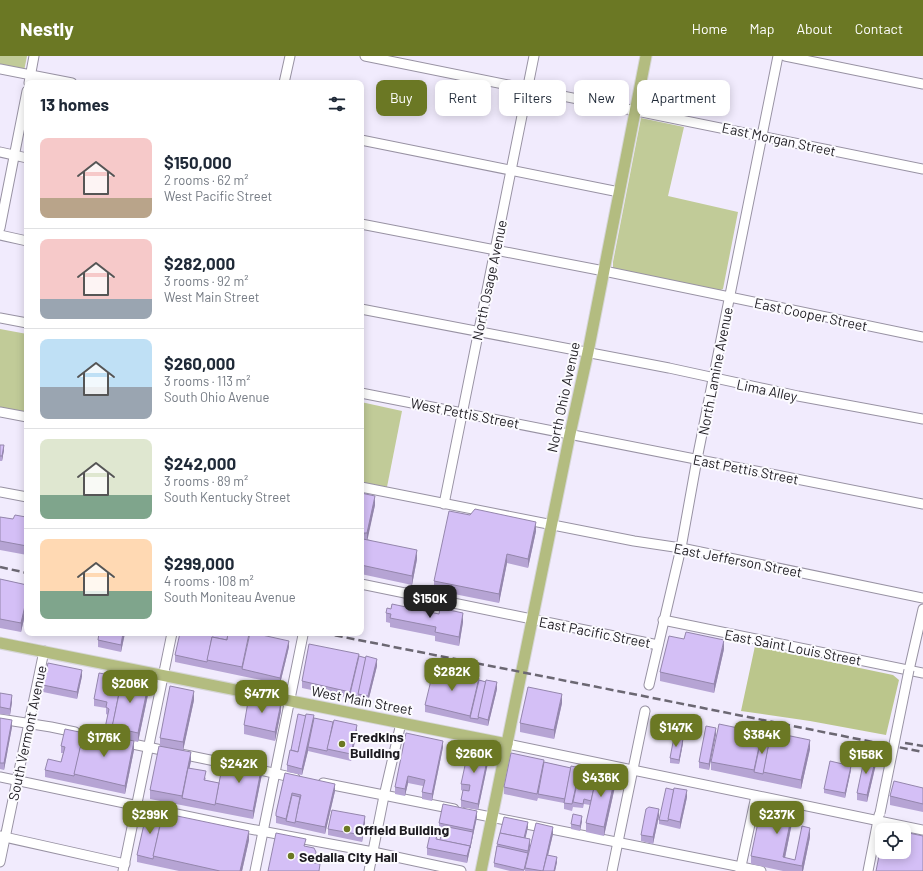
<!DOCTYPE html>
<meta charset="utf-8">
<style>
:root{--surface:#fff;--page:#f6f6f7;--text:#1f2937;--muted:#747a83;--line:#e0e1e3;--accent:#6b7824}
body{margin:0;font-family:Barlow,sans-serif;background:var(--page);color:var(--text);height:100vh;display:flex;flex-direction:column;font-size:15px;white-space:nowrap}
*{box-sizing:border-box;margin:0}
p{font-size:13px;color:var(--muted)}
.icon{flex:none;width:22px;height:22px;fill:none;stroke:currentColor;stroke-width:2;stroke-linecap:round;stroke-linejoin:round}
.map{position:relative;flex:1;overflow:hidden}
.drawer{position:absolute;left:24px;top:24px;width:340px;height:556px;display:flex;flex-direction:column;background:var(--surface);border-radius:8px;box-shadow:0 2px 10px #0003}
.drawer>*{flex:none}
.top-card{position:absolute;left:376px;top:24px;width:380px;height:36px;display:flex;gap:8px}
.buttons{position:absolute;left:875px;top:767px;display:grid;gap:8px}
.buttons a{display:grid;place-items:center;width:36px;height:36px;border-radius:8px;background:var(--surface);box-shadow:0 2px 10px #0003;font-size:20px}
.price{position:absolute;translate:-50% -34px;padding:0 9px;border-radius:8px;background:var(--accent);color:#fff;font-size:13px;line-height:26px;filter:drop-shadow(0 1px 2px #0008)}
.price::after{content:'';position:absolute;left:50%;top:24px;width:12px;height:9px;margin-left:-6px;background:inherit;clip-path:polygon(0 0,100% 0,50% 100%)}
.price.active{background:#222;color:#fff}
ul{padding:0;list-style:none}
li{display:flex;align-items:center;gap:12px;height:100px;padding:0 16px}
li+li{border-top:1px solid var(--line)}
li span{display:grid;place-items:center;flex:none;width:112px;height:80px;border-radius:8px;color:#555}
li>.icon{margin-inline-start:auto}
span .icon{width:48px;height:48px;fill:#fffc;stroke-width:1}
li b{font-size:17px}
h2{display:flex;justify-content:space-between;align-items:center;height:48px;padding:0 16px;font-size:17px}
.chip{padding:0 14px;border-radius:8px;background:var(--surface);box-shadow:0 2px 10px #0003;font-size:14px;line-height:36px}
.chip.active{background:var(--accent);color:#fff}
header{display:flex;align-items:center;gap:24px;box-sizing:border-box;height:56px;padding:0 20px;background:var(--accent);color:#fff}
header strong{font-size:19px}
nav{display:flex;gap:22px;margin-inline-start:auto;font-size:14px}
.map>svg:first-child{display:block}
.green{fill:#c1cb98}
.forest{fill:#bbc68c}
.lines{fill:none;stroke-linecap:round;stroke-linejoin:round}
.minor-casing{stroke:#9892a3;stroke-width:11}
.major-casing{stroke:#d6d6d7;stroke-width:13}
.minor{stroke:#fff;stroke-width:9}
.major{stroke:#b3bc80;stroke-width:11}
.rail{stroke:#6b6772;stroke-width:2.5;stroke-dasharray:8 4;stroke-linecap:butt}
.minor-bridge-casing{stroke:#9892a3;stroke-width:11;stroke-linecap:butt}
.minor-bridge{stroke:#fff;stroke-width:9}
.wall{fill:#b6a4d4}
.shaded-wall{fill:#9486ac}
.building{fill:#d4bff6;stroke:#9486ac}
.poi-dot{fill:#6b7824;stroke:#fcfbff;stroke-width:1.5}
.labels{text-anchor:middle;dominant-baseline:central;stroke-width:4;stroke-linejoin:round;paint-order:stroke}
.street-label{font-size:14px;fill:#1d1b21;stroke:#fcfbff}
.poi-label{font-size:14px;font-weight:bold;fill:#1d1b21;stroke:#fcfbff;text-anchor:start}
</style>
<header>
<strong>Nestly</strong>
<nav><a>Home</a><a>Map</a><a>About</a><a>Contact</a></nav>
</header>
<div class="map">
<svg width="923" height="815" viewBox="0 0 923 815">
<rect width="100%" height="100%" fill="#f1ebfd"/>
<g class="green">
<path d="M0,0h27l-3,15 -24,-5z"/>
<path d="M641,62l43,9 -16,69 70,16 -15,77 -5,2 -102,-21 -3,-2v-6z"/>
<path d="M0,273l27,5v81l-27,-5z"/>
<path d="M361,346l41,9 -15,76 -26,-5z"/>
</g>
<path class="forest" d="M755,590l138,29 6,5 -13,55 -76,-14 -69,-10z"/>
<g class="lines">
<defs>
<g id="minor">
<path d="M365,0l558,113"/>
<path d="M785,0l138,28"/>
<path d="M0,13l72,14"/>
<path d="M29,27l5,-27"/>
<path d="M284,27l6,-27"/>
<path d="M361,84l258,52"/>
<path d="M0,96l27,6"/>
<path d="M361,168l243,47 319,66"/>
<path d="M0,172l27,-137"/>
<path d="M0,179l27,6"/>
<path d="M361,253l308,59 129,28 125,23"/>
<path d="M0,262l27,5"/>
<path d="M361,337l562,111"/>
<path d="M0,356l27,5"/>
<path d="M361,431l273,54 47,7 242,50"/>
<path d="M0,436l27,5"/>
<path d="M444,448l90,-448"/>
<path d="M361,528l297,61"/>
<path d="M663,564l260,53"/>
<path d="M909,614l14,-61"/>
<path d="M649,629l32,-137 16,-89 81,-403"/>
<path d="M0,663l51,8 24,5"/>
<path d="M123,686l111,23"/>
<path d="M507,688l416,86"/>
<path d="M251,712l44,10"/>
<path d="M0,721l229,48 144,27 88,19"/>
<path d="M323,727l131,26"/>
<path d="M466,756l295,59"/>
<path d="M0,780l125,28"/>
<path d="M0,806l44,-211"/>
<path d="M123,815l49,-238"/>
<path d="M255,815l48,-236"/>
<path d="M369,815l15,-75 17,-73"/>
<path d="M612,815l33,-160"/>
<path d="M740,815l16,-75"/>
<path d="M868,815l11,-56"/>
</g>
<g id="major">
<path d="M0,587l507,101"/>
<path d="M481,815l89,-437 18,-82 58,-296"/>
</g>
</defs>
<use href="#minor" class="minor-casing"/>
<use href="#major" class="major-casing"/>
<use href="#minor" class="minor"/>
<use href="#major" class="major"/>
<g class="rail">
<path d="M0,511l27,6"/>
<path d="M323,577l325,64 275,55"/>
<path d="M905,687l18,3"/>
</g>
<defs>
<path id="minor-bridge" d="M880,757l29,-143"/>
</defs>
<use href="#minor-bridge" class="minor-bridge-casing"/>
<use href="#minor-bridge" class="minor-bridge"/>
</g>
<g class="wall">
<path d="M0,389l4,5 -2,11h-2z"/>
<path d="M361,437l14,12 -8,34 50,20 -5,26 -51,-11z"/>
<path d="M27,458v41l-27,-5v-33l13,2 13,-2z"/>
<path d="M470,459l66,16 -8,37 -21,-5 -8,40 -65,-13v-9z"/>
<path d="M0,523l27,6v21l-6,26 -21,-4z"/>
<path d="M386,557l53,1 24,8 -4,24 -24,-5v-5l-45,-9v-4l-4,-1z"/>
<path d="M99,577h26l-4,19 -23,-5v-7z"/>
<path d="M289,591l-9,37 -105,-22v-7z"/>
<path d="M724,593l-10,44 -54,-12v-9z"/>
<path d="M359,600l18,10 -9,36 -66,-14v-7z"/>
<path d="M82,620l-5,23 -34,-7v-7z"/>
<path d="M460,622l9,2h10l7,2 11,7 -9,37 -63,-14v-7z"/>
<path d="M149,634l-11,52 -33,-7v-7l3,-13 -2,-1v-6l-12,-2v-7z"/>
<path d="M0,637l12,9 -2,13 -10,-1z"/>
<path d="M194,644l-11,50 8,11 -2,7 17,10 -1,2 14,3 43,-9 -9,45 -103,-20v-9l10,-44v-8z"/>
<path d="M562,647l-8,36 -34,-7v-9z"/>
<path d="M281,655l-6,30 -31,-7v-9z"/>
<path d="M0,662l12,9 -8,43 -4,-1z"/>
<path d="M314,662l43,13 -6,30 -43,-10 -6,24 -15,-3v-7l4,-15z"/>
<path d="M716,672l-7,42 -10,-2v-6z"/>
<path d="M762,679l48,14 -9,40 -90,-19v-8z"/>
<path d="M683,687l-4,21 -9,-1v-5z"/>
<path d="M61,690l73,4 -9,44 -80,-17v-7l16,-8 2,-9h-2z"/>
<path d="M443,691l-11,54 -10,-2v-7l1,-6 -15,-3 -3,13 -10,-2v-7z"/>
<path d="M489,702l-11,52 -17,-3v-7l2,-9 -2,-1v-6z"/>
<path d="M544,706l36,8 36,12 -12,54 -18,-4v-9l4,-18 -6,-1 -1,4 -10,-1 -1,4 -8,-2v-6l-26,-5 -1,3 -33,-7v-7z"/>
<path d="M876,708l-9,38 -10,-2v-7z"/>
<path d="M851,714l-6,28 -21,-5v-4z"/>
<path d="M285,717l50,18 -10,43 -49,-11v-10z"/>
<path d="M923,732v24l-33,-7v-9z"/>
<path d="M687,741l-7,32 -21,-5v-4z"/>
<path d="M659,760l-6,28 -12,-3v-6z"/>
<path d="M477,761l-10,46 -40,-8v-7l11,-10v2h2l2,-10h-3v-7z"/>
<path d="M793,762l-8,40 10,2 15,-23 -7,34h-20l-32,-7v-8z"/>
<path d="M582,765l-2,10 -9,-2v-5z"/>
<path d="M365,767l-3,19 -34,-7v-6z"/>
<path d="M528,771l-3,11 5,8 -6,25h-14l-16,-4v-4l3,-19z"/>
<path d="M553,778l-5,22 9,6 -2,9h-30v-3z"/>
<path d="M249,784l-7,31h-63l-42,-9v-7z"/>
</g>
<g class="shaded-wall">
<path d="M4,389v5l-2,11v-5z"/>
<path d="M375,440v9l-8,37v-9z"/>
<path d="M536,466v9l-8,37v-9z"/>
<path d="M417,494v9l-5,26v-9z"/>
<path d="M507,498v9l-8,40v-9z"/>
<path d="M27,541v9l-6,26v-9z"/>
<path d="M463,557v9l-4,24v-9z"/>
<path d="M123,577h2l-4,19v-7z"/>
<path d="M724,584v9l-10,44v-9z"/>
<path d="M289,585v6l-9,37v-6z"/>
<path d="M377,603v7l-9,36v-6z"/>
<path d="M82,614v6l-5,23v-7z"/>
<path d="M149,625v9l-11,52v-9z"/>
<path d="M497,626v7l-9,37v-6z"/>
<path d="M194,635v9l-11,51v-9z"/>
<path d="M562,638v9l-8,36v-9z"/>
<path d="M12,639v7l-2,13v-6z"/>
<path d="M281,647v8l-6,30v-9z"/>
<path d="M314,659v7l-6,25v4l-6,24v-6z"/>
<path d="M12,664v7l-8,43v-7z"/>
<path d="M357,669v6l-6,30v-7z"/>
<path d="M716,672v7l-7,35v-6z"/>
<path d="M683,683v4l-4,21v-4z"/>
<path d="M810,684v9l-9,40v-9z"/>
<path d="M134,685v9l-9,44v-8z"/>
<path d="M443,685v6l-11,54v-7z"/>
<path d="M489,695v7l-11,52v-6z"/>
<path d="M191,696v9l-8,38 -1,-1v-2z"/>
<path d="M876,701v7l-9,38v-7z"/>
<path d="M262,709v9l-9,45v-8z"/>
<path d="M851,710v4l-6,28v-5z"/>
<path d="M616,717v9l-12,54v-9z"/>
<path d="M408,720v7l-3,13v-7z"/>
<path d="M335,728v7l-10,43v-7z"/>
<path d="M687,734v7l-7,32v-7z"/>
<path d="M659,753v7l-6,28v-7z"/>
<path d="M793,753v9l-9,44 -1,-5z"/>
<path d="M477,755v6l-10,46v-7z"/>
<path d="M365,760v7l-3,19v-7z"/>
<path d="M582,760v5l-2,10v-5z"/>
<path d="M528,766v5l-4,18v-5z"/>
<path d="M553,771v7l-9,37h-1z"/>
<path d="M810,772v9l-7,34h-1v-5z"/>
<path d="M249,775v9l-7,31h-2z"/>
<path d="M530,783v7l-6,25z"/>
<path d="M316,796v8l-2,11v-8z"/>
<path d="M557,801v5l-2,9h-1z"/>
</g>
<g class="building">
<path d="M0,389h4l-2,11h-2z"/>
<path d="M361,437l14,3 -8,37h-3l-1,6 54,11 -5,26 -51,-11z"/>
<path d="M475,453l61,13 -8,37 -21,-5 -8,40 -65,-13 15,-70 21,4z"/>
<path d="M27,458v32l-27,-5v-24l13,2 2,-4 11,2z"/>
<path d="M0,523l27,6v12l-6,26 -21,-4z"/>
<path d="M392,548l47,10 1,-6 23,5 -4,24 -24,-5 1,-5 -46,-9 1,-4 -5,-1 1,-5 4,1z"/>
<path d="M686,576l38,8 -10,44 -54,-12 9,-36 15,3z"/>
<path d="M99,577h24l-2,12 -23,-5z"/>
<path d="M180,577h48l-1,7 -15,-3 -5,25 -32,-7z"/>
<path d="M228,577l21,1 -7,33 -35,-7 5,-23 15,3z"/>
<path d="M250,577h3l36,8 -9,37 -38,-9z"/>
<path d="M309,588l50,10 -9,38 -48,-11z"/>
<path d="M359,600l7,2 -8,38 -8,-2z"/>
<path d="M366,600l11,3 -9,37 -10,-2z"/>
<path d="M48,607l34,7 -5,22 -34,-7z"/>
<path d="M434,612l26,6 -1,4 10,2 1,-4 9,2 -9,38 -45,-11z"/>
<path d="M99,617l23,4 -10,52 -7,-1 4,-19 -3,-2 1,-5 -13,-3z"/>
<path d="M123,619l26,6 -11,52 -26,-6z"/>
<path d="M479,624l7,2 -8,37 -8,-1z"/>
<path d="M486,624l11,2 -9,38 -10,-3z"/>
<path d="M170,630l24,5 -11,51 -23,-4z"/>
<path d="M528,631l34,7 -8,36 -34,-7z"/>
<path d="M0,637l12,2 -2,14 -10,-2z"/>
<path d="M249,640l32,7 -6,29 -31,-7z"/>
<path d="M298,658l8,2 -8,36 -7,-2z"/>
<path d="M306,658l8,1 -12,54 -15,-4 3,-15 8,2z"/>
<path d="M0,662l12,2 -8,43h-4z"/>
<path d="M314,662l19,4 -6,29 -19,-4z"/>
<path d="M334,664l23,5 -6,29 -24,-5z"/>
<path d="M719,668l43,9 -8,37 -43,-8z"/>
<path d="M706,670l10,2 -7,36 -10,-2z"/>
<path d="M65,673l19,4 -10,43 -29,-6 3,-11 13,3 4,-15 -4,-1z"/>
<path d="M84,675l50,10 -9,45 -51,-12z"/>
<path d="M771,676l39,8 -9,40 -38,-8z"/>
<path d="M406,677l37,8 -11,53 -10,-2 3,-12 -17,-4 -3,13 -10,-2z"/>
<path d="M762,679l8,2 -7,37 -9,-2z"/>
<path d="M674,681l9,2 -4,21 -9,-2z"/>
<path d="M159,690l32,6 -9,44 -32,-6z"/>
<path d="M469,691l20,4 -11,53 -17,-4 2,-10 6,1 1,-6 -9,-1z"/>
<path d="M511,697l33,7 -7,34 -33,-7z"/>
<path d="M865,699l11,2 -9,38 -10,-2z"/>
<path d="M224,702l38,7 -9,46 -38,-8z"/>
<path d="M830,705l21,5 -6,27 -21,-4z"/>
<path d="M544,706l27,6 -6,31 -27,-5z"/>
<path d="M571,710l9,2 -8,36 -8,-1z"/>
<path d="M188,712l18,3 -2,9 15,3 -4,22 -33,-7z"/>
<path d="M580,714l17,4 -6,27 -7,-2 -1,5 -10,-2z"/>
<path d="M598,714l18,3 -12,54 -18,-4z"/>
<path d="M285,717l50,11 -10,43 -30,-6 6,-26 -9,-2 -6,26 -10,-3v-3z"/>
<path d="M894,725l29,7v16l-33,-8z"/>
<path d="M666,732l8,2 -6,31 -9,-1z"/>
<path d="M674,732l13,2 -7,32 -12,-3z"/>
<path d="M292,739l8,2 -5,26 -9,-2z"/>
<path d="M762,747l31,6 -10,48 12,3 7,-34 8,2 -8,38 -51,-10z"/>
<path d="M443,748l34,7 -4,19 -34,-7z"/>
<path d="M649,751l10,2 -6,28 -12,-2 5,-26z"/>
<path d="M332,754l33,6 -3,19 -34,-6z"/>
<path d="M147,755l15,4 -9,44 -16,-4z"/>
<path d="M163,757l86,18 -9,40h-20l-67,-15z"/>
<path d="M573,758l9,2 -2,10 -9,-2z"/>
<path d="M504,761l24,5 -4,16 -24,-5z"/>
<path d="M536,767l17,4 -10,44 -18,-3z"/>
<path d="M443,770l30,6 -3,16v-2l-30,-6z"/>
<path d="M885,772l7,2h-8z"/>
<path d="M431,774l7,1 -2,8 34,7 -3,10 -40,-8z"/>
<path d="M904,776l19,4v35h-47l6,-30v11h22z"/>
<path d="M276,777l30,6 -2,7 10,2 2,4 -2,11 6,1 -1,7h-51z"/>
<path d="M500,777l30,6 -2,12 -31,-7z"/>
<path d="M497,790l31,7 -4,17 -30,-7z"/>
<path d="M547,799l10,2 -3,14h-11z"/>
</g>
<g class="poi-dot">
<circle cx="342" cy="688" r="4"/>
<circle cx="347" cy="773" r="4"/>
<circle cx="291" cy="800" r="4"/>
</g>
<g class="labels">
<g class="street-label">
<text transform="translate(779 83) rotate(12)">East Morgan Street</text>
<text transform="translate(489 224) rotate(-78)">North Osage Avenue</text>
<text transform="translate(811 258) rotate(12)">East Cooper Street</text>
<text transform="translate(715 315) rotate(-79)">North Lamine Avenue</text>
<text transform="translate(767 334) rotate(12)">Lima Alley</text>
<text transform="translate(563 341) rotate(-78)">North Ohio Avenue</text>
<text transform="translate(465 357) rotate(11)">West Pettis Street</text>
<text transform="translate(746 413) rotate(11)">East Pettis Street</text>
<text transform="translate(738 504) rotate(11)">East Jefferson Street</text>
<text transform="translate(595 576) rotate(11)">East Pacific Street</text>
<text transform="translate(793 591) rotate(11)">East Saint Louis Street</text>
<text transform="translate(362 644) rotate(11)">West Main Street</text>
<text transform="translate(27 677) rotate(-78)">South Vermont Avenue</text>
</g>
<g class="poi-label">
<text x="350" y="680">Fredkins<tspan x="350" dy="16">Building</tspan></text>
<text x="355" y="773">Offield Building</text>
<text x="299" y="800">Sedalia City Hall</text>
</g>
</g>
</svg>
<div class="buttons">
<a><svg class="icon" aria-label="locate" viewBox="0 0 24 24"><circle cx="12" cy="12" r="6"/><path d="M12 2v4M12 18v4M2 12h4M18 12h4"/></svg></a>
</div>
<b class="price active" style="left:430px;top:563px">$150K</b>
<b class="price" style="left:452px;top:636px">$282K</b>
<b class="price" style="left:130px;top:648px">$206K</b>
<b class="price" style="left:262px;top:658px">$477K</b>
<b class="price" style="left:676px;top:692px">$147K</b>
<b class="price" style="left:762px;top:699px">$384K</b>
<b class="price" style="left:104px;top:702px">$176K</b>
<b class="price" style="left:474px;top:718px">$260K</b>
<b class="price" style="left:866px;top:719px">$158K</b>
<b class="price" style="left:239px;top:728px">$242K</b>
<b class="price" style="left:601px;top:742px">$436K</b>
<b class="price" style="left:150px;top:779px">$299K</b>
<b class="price" style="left:777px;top:779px">$237K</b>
<div class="top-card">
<a class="chip active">Buy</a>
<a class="chip">Rent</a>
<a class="chip">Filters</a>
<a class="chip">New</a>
<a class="chip">Apartment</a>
</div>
<section class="drawer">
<h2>13 homes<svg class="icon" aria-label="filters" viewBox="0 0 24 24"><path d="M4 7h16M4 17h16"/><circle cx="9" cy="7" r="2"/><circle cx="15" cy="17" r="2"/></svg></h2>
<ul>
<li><span style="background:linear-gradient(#f6c9c9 75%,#b9a48a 0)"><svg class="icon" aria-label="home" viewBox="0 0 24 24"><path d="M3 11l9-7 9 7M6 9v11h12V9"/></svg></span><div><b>$150,000</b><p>2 rooms · 62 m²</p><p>West Pacific Street</p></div></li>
<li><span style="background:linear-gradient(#f6c9c9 75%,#9aa5b1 0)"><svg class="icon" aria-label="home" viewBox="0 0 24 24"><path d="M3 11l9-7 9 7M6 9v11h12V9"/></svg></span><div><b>$282,000</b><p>3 rooms · 92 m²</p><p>West Main Street</p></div></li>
<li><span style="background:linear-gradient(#bfe0f5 60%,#9aa5b1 0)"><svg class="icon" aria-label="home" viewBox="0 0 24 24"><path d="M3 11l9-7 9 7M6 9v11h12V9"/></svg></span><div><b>$260,000</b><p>3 rooms · 113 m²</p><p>South Ohio Avenue</p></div></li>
<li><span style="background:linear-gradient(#dfe7d0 70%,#7fa58c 0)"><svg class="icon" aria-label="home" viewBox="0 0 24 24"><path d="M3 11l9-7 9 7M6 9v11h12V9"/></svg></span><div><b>$242,000</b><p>3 rooms · 89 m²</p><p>South Kentucky Street</p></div></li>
<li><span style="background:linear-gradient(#ffd9b3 65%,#7fa58c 0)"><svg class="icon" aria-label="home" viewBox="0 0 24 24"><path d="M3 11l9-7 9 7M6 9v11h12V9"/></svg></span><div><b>$299,000</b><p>4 rooms · 108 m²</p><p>South Moniteau Avenue</p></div></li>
</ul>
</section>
</div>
